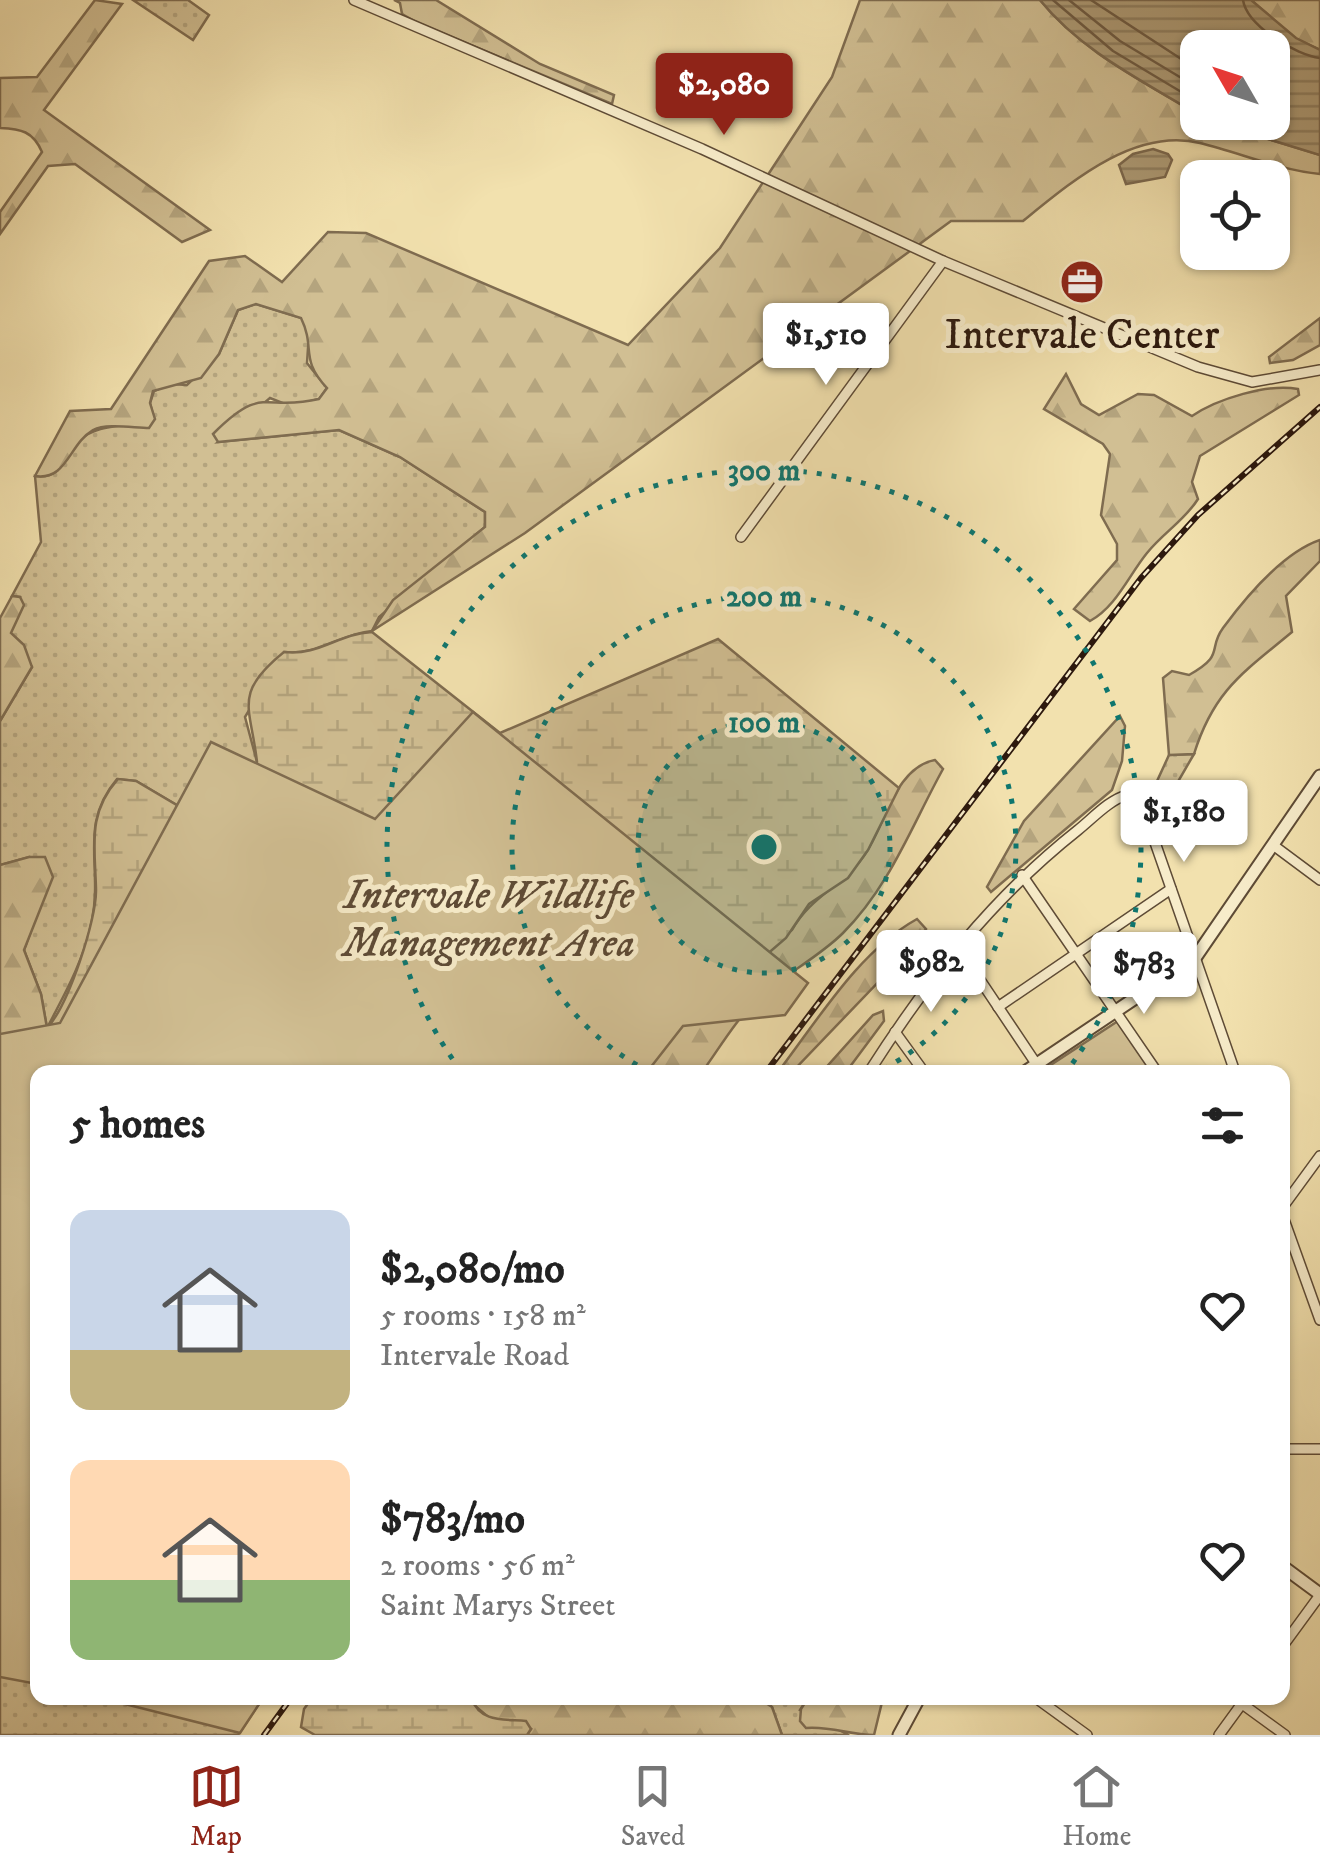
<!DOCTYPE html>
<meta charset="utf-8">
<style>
:root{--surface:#fff;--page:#f2f2f2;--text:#222;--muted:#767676;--line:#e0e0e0;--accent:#8f2418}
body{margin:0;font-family:"IM FELL DW Pica",serif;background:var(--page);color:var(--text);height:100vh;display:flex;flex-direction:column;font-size:38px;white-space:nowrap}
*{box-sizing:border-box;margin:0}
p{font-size:32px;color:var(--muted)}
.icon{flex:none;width:55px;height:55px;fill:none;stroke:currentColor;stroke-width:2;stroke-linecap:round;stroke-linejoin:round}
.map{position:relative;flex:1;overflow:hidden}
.side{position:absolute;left:30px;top:1065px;width:1260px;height:640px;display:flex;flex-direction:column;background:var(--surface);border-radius:20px;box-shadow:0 2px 8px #0004}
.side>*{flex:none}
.needle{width:65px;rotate:309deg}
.controls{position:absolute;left:1180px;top:30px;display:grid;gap:20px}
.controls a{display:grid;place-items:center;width:110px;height:110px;border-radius:20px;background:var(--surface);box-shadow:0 2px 8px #0004;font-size:50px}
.price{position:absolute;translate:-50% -85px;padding:0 22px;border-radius:10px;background:#fff;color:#222;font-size:32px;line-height:65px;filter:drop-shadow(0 2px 5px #0008)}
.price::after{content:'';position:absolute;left:50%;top:60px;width:30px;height:22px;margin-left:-15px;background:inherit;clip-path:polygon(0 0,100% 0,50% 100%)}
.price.current{background:var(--accent);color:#fff}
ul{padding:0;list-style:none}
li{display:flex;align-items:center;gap:30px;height:250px;padding:0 40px}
li span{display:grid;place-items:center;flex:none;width:280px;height:200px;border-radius:20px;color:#555}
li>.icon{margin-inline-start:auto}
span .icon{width:120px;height:120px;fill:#fffc;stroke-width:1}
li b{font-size:42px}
h2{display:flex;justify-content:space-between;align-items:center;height:120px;padding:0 40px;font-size:42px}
.dock{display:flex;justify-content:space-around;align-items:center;height:140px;border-top:2px solid var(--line);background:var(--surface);font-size:28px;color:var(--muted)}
.dock a{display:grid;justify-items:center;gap:5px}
.dock .current{color:var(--accent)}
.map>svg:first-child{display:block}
.grass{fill:url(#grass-dots);stroke:#7f6c50;stroke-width:2.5}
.forest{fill:url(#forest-firs);stroke:#7f6c50;stroke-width:2.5}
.wetland{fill:url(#wetland-marsh);stroke:#7f6c50;stroke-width:2.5}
.park{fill:#d1bf93;stroke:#7f6c50;stroke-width:2.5}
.water{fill:url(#water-rules);stroke:#7b684e;stroke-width:2.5}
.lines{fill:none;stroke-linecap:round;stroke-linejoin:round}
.shore{stroke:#6e5b43;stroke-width:2.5}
.minor-casing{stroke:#5e4b36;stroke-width:12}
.tertiary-casing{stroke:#5e4b36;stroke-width:15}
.minor{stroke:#f7ecca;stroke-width:9}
.tertiary{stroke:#f7ecca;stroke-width:11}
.rail-casing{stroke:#2d190e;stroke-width:6}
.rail{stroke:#f7ecca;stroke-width:2.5;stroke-dasharray:8;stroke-linecap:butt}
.ring{fill:none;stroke:#0f766e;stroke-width:5;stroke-dasharray:5 10}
.labels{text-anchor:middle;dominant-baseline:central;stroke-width:10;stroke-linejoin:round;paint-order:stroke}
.poi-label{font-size:42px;fill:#2d190e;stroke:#f7ecca}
.park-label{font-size:42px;font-style:italic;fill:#5e4b36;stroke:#f7ecca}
.centre{fill:#0f766e;stroke:#f7ecca;stroke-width:5}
.ring-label{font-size:30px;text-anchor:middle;font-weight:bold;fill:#0f766e;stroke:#f7ecca;stroke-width:10;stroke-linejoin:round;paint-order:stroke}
</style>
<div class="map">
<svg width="1320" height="1735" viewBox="0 0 1320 1735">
<defs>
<pattern id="grass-dots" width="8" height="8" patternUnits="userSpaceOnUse" patternTransform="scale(2.5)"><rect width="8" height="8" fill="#d1bf93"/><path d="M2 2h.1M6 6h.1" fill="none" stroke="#b4a47e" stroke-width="1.8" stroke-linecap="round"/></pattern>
<pattern id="forest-firs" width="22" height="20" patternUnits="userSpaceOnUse" patternTransform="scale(2.5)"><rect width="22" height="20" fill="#d1bf93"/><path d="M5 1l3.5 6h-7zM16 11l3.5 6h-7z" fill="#b4a47e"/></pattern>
<pattern id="wetland-marsh" width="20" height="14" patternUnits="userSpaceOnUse" patternTransform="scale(2.5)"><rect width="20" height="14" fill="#d1bf93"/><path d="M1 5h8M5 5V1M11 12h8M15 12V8" fill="none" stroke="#b4a47e"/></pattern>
<pattern id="water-rules" width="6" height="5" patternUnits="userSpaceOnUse" patternTransform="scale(2.5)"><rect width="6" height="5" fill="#af9d78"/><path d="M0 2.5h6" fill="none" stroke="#8f7f61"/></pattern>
</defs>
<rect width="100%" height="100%" fill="#f2e1ae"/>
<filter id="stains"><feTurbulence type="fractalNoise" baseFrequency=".002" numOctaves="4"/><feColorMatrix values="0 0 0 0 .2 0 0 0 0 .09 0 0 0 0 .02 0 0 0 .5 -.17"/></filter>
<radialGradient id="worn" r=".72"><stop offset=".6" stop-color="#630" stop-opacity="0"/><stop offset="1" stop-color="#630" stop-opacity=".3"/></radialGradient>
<g class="grass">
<path d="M133,0h55l21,15 -16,25z"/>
<path d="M256,304l46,14 7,15 -2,30 20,25 -8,11 -29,7 -20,-8 -52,44 121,-12 61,27 85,55v15l-106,90 -7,14c-33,3 -55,25 -88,21l-39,65 12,45 -11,20 -54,32 -56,-33 -19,-2c-39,46 -14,87 -25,141 -7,38 -27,74 -45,108l-6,-34 -17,-44 8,-22 -3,-71 -29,8v-144l32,-54 -22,-34 10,-36 -8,-1 29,-54 -6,-66c28,4 28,-20 45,-36 19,-18 50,-12 74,-21l-4,-16 4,-12 16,-7 17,1 32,-31 19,-44z"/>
<path d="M1194,754l-33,57 -9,-19 17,-37z"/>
<path d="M0,1665l37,2 1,31h225l-25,37h-238z"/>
<path d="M758,1698h50l-8,12 49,25h-67l-10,-28z"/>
</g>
<g class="forest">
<path d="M95,0l27,4 -78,106 166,120 -28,12 -107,-78 -27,2 -48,68v-22l42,-60c-9,-21 -21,-23 -42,-24v-50l37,-1z"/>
<path d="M394,0h42l104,64 74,31 -2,9 -194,-81 -16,-9 -2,-11z"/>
<path d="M860,0h180c41,51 103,81 157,114l1,8 18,1 104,32v19c-41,-4 -79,-21 -120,-31 -66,-16 -130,40 -177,78h-72l-426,312 -153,98 21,-31 92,-73v-15l-85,-55 -61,-27 -121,12 -5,-8c51,-51 50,-22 106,-35l8,-11c-28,-30 -11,-39 -26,-70l-45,-14 -18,6 -19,44 -18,24 -48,13 -3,12 5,16 -6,9c-15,0 -42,-5 -56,2 -24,14 -26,51 -58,46l35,-65 41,-2 98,-148 36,-5 37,26 46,-50 38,1 262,112 92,-97 112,-171z"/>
<path d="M1251,0h69v50l-24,-11z"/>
<path d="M1320,318v27l-27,15 -23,3 -1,-6z"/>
<path d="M1066,374l15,30 18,11 39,-21 16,1 38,21c25,-17 76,-33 106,-27l1,6 -99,61 -8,26 6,17c-13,21 -35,34 -51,54 -18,22 -31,54 -57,68l-16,-12 43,-49v-16l-16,-29 9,-61 -7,-10 -59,-35z"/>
<path d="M1320,540v21l-34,35 6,36c-48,40 -78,58 -98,122l-25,1 -6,-77 9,-7 17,4c37,-21 18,-25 34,-47 23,-31 59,-75 97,-88z"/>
<path d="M12,596l8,1 4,8 -13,28 13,12 8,22 -32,54v-103z"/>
<path d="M1120,716l5,10 -3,35 -10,29 -121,102 -4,-5 37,-66z"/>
<path d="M935,760l8,9c-31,56 -53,117 -100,164 -25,25 -59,41 -85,66 -22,20 -39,50 -56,73h-94l184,-142c19,-35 55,-46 75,-79 19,-29 29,-84 68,-91z"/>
<path d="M29,857h16l8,20 -29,73 17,44 6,34 -47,28v-191z"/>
<path d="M917,919l9,10 -16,20 -118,123h-14c40,-52 80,-120 139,-153z"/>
<path d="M883,1011l1,10 -38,51h-24l51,-57z"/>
<path d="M471,1698h287l14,9 10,28h-255l4,-6 -18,-9 -20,1 -19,-16z"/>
<path d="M808,1698h75l-9,37c-25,0 -42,-9 -68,-7l-6,-7 1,-12z"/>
</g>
<g class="wetland">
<path d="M372,632l128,101 218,-94 181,149 -31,62 -20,28 -39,26 -23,34 -21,18 -727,116 -38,-16c14,-8 36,-17 47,-28 21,-22 50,-109 49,-139 -1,-44 -9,-75 22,-110l18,2 56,33 54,-32 11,-20c-6,-55 -25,-68 27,-110 36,4 53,-18 88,-20z"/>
<path d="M312,1698h159c10,25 32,21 55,23l5,8 -4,6h-212l-14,-8 3,-18z"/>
</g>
<g class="park">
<path d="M473,712l335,271 -23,32 -102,11 -36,46h-609l-1,612 -37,-7v-643l60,-11 151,-281 164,77z"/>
<path d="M1118,1021l34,51h-112z"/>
<path d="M101,1698h162l-23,35z"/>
</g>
<g class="water">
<path d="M1040,0h211l45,38 24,12v105l-104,-32 56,-1v-74h-74l-1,66c-54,-33 -116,-63 -157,-114z"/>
<path d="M1153,149l15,5 4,6 -7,17 -39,7 -7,-19 14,-11z"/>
</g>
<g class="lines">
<g class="shore">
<path d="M1053,0l60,51 85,51"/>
<path d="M1069,0l51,41 78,47"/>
<path d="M1091,0l107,70"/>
<path d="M1243,0c4,26 53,55 77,58"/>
</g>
<defs>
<g id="minor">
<path d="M354,0l348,149 241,112 255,106 54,15 68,-12"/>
<path d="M741,537l202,-276"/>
<path d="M1273,845l47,35"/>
<path d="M1022,875l135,197"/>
<path d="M958,947l79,118"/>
<path d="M998,1007l173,-118"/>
<path d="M895,1032l29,40"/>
<path d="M869,1072c58,-91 123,-174 209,-242 15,-12 31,-30 49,-35l16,13 92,264"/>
<path d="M1282,1208l38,-52"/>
<path d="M1282,1214l38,106"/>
<path d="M1282,1449h38"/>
<path d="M1282,1647l38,-52"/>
<path d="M1036,1698l51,37"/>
<path d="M1234,1698l51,37"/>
<path d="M1219,1735l27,-37"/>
</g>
<g id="tertiary">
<path d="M1025,1072l170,-114 125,-182"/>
<path d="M1282,1566l38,28"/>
<path d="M899,1735l20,-37"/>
</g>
</defs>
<use href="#minor" class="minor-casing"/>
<use href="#tertiary" class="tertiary-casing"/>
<use href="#minor" class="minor"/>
<use href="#tertiary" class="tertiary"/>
<defs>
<g id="rail">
<path d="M766,1072l375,-494 57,-63 122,-108"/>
<path d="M264,1735l27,-37"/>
</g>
</defs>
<use href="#rail" class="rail-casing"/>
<use href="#rail" class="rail"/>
</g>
<circle cx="764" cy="847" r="126" fill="#0f766e" fill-opacity=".12"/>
<g class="ring">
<circle cx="764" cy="847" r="126"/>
<path d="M650 1072A252 252 0 1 1 878 1072"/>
<path d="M461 1071A377 377 0 1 1 1067 1071"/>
</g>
<defs>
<symbol id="office-disc" viewBox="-11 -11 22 22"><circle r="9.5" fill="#8f2418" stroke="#f7ecca"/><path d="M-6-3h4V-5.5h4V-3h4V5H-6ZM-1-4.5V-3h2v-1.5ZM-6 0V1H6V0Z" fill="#fff"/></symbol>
</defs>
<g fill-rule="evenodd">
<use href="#office-disc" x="1057" y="257" width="50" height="50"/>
</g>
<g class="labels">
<g class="poi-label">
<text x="1082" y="336">Intervale Center</text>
</g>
<g class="park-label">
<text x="489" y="896">Intervale Wildlife<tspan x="489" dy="48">Management Area</tspan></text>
</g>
</g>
<circle cx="764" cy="847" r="15" class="centre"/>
<g class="ring-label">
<text x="764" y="480">300 m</text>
<text x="764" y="606">200 m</text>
<text x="764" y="732">100 m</text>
</g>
<rect width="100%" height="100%" filter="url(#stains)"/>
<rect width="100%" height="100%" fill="url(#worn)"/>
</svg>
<div class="controls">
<a><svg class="needle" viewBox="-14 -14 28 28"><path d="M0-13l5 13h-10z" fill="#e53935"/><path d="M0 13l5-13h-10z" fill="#767676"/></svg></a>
<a><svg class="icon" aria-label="locate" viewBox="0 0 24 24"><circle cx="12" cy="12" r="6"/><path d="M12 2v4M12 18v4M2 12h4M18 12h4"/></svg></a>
</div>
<b class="price current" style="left:724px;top:138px">$2,080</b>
<b class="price" style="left:826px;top:388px">$1,510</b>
<b class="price" style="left:1184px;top:865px">$1,180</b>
<b class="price" style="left:931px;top:1015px">$982</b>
<b class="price" style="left:1144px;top:1017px">$783</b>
<section class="side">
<h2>5 homes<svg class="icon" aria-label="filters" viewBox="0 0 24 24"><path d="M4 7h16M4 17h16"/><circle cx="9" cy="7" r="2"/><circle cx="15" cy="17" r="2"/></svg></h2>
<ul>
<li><span style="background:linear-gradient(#c9d6e8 70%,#c2b280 0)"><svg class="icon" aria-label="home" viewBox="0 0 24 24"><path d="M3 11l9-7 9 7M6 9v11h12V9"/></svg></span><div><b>$2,080/mo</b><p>5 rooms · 158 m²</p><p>Intervale Road</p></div><svg class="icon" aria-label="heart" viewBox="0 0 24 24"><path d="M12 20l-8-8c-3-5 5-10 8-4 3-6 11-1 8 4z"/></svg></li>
<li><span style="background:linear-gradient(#ffd9b3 60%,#8fb573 0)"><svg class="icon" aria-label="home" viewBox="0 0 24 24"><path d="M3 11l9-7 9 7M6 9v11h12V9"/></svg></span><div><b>$783/mo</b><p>2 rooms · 56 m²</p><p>Saint Marys Street</p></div><svg class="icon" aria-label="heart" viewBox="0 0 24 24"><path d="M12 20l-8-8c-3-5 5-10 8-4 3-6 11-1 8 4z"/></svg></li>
</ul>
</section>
</div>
<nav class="dock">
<a class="current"><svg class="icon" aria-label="map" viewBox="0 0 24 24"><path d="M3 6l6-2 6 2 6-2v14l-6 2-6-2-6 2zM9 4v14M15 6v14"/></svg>Map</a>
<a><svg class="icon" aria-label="saved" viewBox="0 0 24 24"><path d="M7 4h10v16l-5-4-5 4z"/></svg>Saved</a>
<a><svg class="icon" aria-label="home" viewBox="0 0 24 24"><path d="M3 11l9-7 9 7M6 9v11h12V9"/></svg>Home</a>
</nav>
